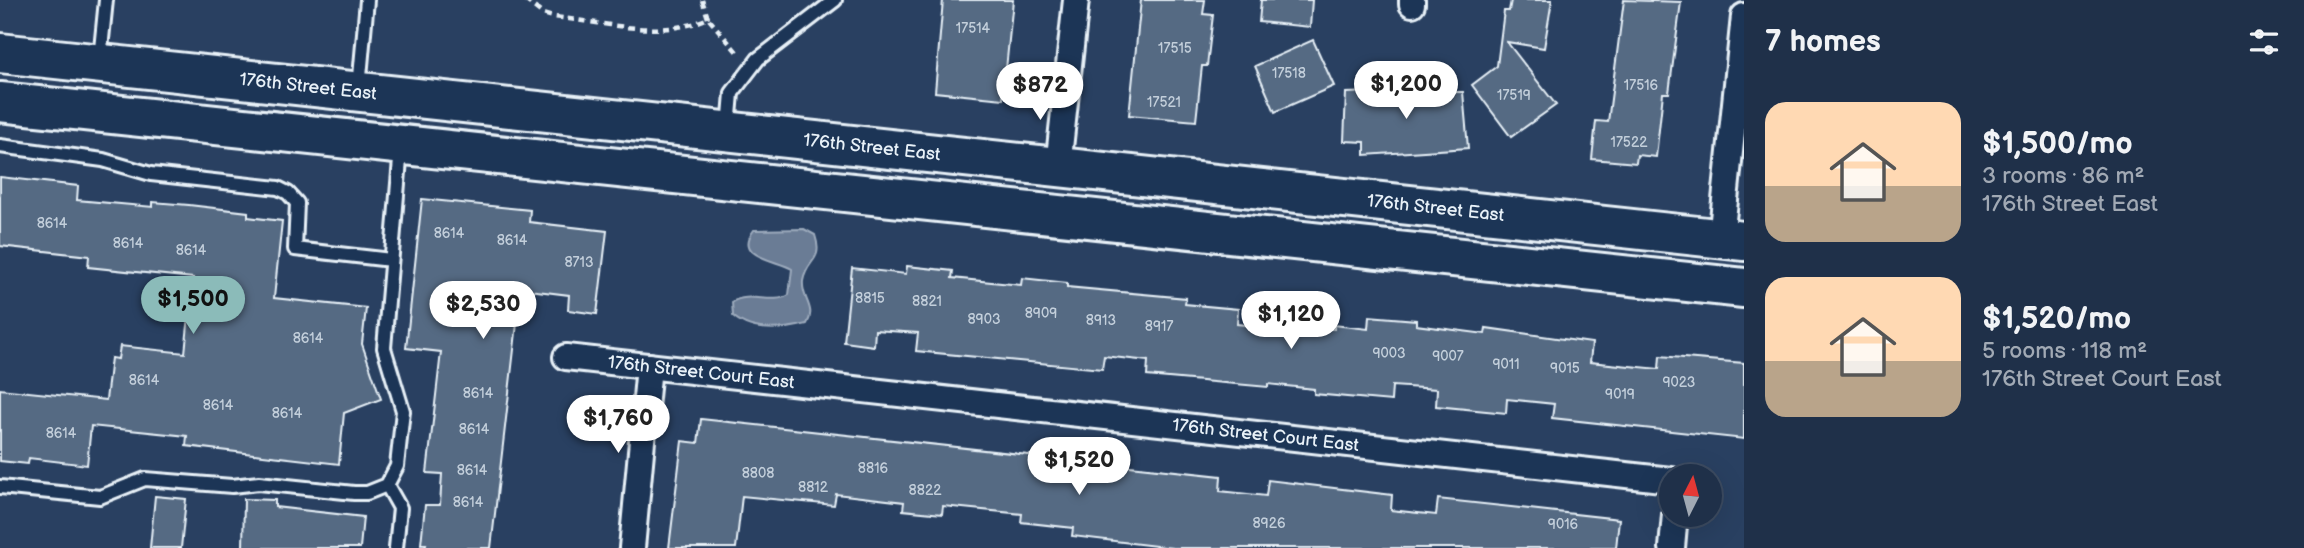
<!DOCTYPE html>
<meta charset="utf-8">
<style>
:root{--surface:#1f3049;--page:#273850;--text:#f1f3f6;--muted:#a1a9b4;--line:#3c4b61;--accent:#8bbbb9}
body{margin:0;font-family:"Balsamiq Sans",sans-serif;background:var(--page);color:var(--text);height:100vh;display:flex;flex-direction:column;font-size:26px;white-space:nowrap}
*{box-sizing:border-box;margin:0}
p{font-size:23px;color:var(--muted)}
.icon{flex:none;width:38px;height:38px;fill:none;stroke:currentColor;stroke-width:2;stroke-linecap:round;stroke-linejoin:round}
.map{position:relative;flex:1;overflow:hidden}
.side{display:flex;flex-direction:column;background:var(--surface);width:560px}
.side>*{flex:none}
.needle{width:46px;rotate:6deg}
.tools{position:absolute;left:1659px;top:464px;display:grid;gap:14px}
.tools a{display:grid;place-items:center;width:63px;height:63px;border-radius:50%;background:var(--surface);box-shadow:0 7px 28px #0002,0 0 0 2px var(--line);font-size:35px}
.price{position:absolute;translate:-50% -60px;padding:0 16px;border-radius:24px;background:#fff;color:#222;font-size:23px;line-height:46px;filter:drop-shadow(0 2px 4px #0008)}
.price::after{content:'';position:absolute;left:50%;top:42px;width:21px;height:16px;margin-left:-10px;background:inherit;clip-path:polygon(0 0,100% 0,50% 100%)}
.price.selected{background:var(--accent);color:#111}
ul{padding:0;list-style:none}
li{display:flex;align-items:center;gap:21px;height:175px;padding:0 21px}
li span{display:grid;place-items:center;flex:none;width:196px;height:140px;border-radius:21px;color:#555}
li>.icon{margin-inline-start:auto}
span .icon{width:84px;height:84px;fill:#fffc;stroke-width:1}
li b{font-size:30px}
h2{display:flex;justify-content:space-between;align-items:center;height:84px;padding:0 21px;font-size:30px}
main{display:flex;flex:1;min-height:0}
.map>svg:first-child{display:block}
.water{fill:#6b7c95;stroke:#9dabbd;stroke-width:2}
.building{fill:#556a83;stroke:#e8f1f8;stroke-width:2}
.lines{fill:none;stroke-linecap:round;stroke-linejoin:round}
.lane-casing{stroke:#e8f1f8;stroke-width:18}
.street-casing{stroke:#e8f1f8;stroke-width:30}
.primary-casing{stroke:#e8f1f8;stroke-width:44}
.path{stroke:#e8f1f8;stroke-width:4.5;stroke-dasharray:7 5;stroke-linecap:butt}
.lane{stroke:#1d3557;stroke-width:12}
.street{stroke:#1d3557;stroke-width:24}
.primary{stroke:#1d3557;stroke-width:38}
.labels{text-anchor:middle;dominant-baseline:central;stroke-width:6;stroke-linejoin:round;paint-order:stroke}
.number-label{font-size:14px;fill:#c3cfdb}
.street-label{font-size:18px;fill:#e8f1f8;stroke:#1d3557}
</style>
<main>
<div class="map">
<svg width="1744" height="548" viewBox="0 0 1744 548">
<rect width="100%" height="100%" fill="#294061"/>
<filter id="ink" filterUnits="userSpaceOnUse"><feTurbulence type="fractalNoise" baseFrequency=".0143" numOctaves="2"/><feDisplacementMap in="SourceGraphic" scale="14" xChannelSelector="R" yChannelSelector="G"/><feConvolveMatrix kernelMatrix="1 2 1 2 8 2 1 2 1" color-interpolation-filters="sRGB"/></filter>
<g filter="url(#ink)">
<path class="water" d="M804,229l11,6c9,27 -8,23 -12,46 -2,18 14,26 4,43 -24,6 -55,9 -74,-8l-1,-14c17,-11 40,3 57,-7l3,-26c-15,-9 -59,-12 -38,-39z"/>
<g class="building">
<path d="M943,0h70l-10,99 -68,-7z"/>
<path d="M1141,0h64l-2,14 10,1 -6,51h-5l-6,55 -67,-6z"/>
<path d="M1261,0h51l-2,27 -51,-5z"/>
<path d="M1511,0h41l-8,48 -37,-6 49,63 -45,32 -39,-52 25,-19 7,-55h5z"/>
<path d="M1624,0l57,2 -12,91h-6l-7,64 -19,-2 -1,8 -44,-4 4,-38 12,1z"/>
<path d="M1313,40l21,46 -59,26 -20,-46z"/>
<path d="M1373,92h90l5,56 -103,7v-13l-21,-1 2,-48z"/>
<path d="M0,177l78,9 -1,14 76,7v-5l36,3 59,7v5l34,4 -8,77 92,10 -4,36 19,55 -37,14 -5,51 -153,-18 1,-10 -96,-10 -4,39 -58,-7 -1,6 -28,-3v-72l106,11 5,-42 7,1 2,-13 65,7 8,-75 -105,-11 1,-11 -89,-10z"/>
<path d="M422,199l108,11 -1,12 78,9 -10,83 -29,-4 1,-15 -48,-6 -30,259h-66l1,-4h-5l4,-39h15l2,-31 -15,-1 14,-121 -35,-4z"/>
<path d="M907,266l46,5 -1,7 69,7 1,-7 45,5v4l119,11 -1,6 53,5 -1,15 76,8v-5l21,2v-4l34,4 1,-13 47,4v5l69,9 1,-6 106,15 -2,19 69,7 1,-13 84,7v76l-192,-21 2,-14 -47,-5 -1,14 -70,-7 1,-17 -45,-3 -1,15 -77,-7v-5l-46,-5v3l-121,-11 1,-15 -44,-5 -2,13 -186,-18 2,-18 -43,-3 -1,16 -30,-4 8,-74 54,6z"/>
<path d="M701,419l520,57 -1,15 46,5 2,-16 124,15 -1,15 45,5 2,-16 181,20 -3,29h-443l-101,-12 1,-8 -52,-6 1,-8 -79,-8 -1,8 -39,-4 1,-8 -68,-8 -2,11 -92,-9 -6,52h-67l13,-107 16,2z"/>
<path d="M155,496l31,3 -5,49h-31z"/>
<path d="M244,499l31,1v7l88,10 -3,31h-117z"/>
</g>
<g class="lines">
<defs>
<g id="lane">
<path d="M100,59l6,-59"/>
<path d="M359,88l8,-88"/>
<path d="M729,128l3,-35 26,-34 77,-59"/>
<path d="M0,146l103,14 48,14 127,14 10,5 9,10 -2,46 96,11"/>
<path d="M387,485l13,23 -4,40"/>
<path d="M0,487l100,10 45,-18 87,7 27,-3 95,10h13l20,-8 10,-19 6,-55 -19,-63 17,-200"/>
</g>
<g id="street">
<path d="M1412,4v-4"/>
<path d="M1058,167l18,-167"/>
<path d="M1721,239l23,-223"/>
<path id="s1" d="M566,357l1105,123"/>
<path d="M632,548l17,-182"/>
<path d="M1672,548l3,-34"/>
</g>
<g id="primary">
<path id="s2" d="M0,53l1744,188"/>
<path d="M0,102l1744,186"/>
</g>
</defs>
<use href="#lane" class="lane-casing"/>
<use href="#street" class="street-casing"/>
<use href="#primary" class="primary-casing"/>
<g class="path">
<path d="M525,0l18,14 10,3c50,5 109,23 155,1l29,34 -2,2"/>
<path d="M702,0l6,18"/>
</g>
<use href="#lane" class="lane"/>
<use href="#street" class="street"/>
<use href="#primary" class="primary"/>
</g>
</g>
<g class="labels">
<g class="number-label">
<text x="973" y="28">17514</text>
<text x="1175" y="48">17515</text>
<text x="1289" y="73">17518</text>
<text x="1641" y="85">17516</text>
<text x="1514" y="95">17519</text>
<text x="1164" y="102">17521</text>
<text x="1629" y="142">17522</text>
<text x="52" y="223">8614</text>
<text x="449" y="233">8614</text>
<text x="512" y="240">8614</text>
<text x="128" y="243">8614</text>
<text x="191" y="250">8614</text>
<text x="579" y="262">8713</text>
<text x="870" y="298">8815</text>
<text x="927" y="301">8821</text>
<text x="1041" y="313">8909</text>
<text x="984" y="319">8903</text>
<text x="1101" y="320">8913</text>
<text x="1159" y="326">8917</text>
<text x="308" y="338">8614</text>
<text x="1389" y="353">9003</text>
<text x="1448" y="356">9007</text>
<text x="1506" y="364">9011</text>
<text x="1565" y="368">9015</text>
<text x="144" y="380">8614</text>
<text x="1679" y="382">9023</text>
<text x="478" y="393">8614</text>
<text x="1620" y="394">9019</text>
<text x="218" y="405">8614</text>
<text x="287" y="413">8614</text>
<text x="474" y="429">8614</text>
<text x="61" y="433">8614</text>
<text x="873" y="468">8816</text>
<text x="472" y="470">8614</text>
<text x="758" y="473">8808</text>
<text x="813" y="487">8812</text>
<text x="925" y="490">8822</text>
<text x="468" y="502">8614</text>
<text x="1269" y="523">8926</text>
<text x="1563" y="524">9016</text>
</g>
<g class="street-label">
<text stroke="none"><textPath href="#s2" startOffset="310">176th Street East</textPath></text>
<text stroke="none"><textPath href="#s2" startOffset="877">176th Street East</textPath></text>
<text stroke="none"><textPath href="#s2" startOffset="1444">176th Street East</textPath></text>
<text stroke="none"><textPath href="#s1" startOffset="136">176th Street Court East</textPath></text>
<text stroke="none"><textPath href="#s1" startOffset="704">176th Street Court East</textPath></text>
</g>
</g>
</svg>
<div class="tools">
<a><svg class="needle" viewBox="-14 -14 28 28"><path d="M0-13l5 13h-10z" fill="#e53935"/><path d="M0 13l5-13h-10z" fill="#a1a9b4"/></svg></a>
</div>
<b class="price" style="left:1406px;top:121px">$1,200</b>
<b class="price" style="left:1040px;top:122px">$872</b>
<b class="price selected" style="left:193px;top:336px">$1,500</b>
<b class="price" style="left:483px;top:341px">$2,530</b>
<b class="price" style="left:1291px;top:351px">$1,120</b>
<b class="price" style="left:618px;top:455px">$1,760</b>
<b class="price" style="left:1079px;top:497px">$1,520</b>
</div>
<section class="side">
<h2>7 homes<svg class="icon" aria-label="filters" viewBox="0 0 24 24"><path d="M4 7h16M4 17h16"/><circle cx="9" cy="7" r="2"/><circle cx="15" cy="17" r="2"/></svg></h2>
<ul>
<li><span style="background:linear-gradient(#ffd9b3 60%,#b9a48a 0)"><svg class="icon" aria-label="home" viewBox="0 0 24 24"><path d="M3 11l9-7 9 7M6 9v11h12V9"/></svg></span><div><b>$1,500/mo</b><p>3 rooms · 86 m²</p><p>176th Street East</p></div></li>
<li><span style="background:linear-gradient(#ffd9b3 60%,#b9a48a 0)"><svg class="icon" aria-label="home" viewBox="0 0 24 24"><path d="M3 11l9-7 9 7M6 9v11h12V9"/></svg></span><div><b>$1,520/mo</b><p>5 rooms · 118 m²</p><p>176th Street Court East</p></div></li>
</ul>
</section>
</main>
